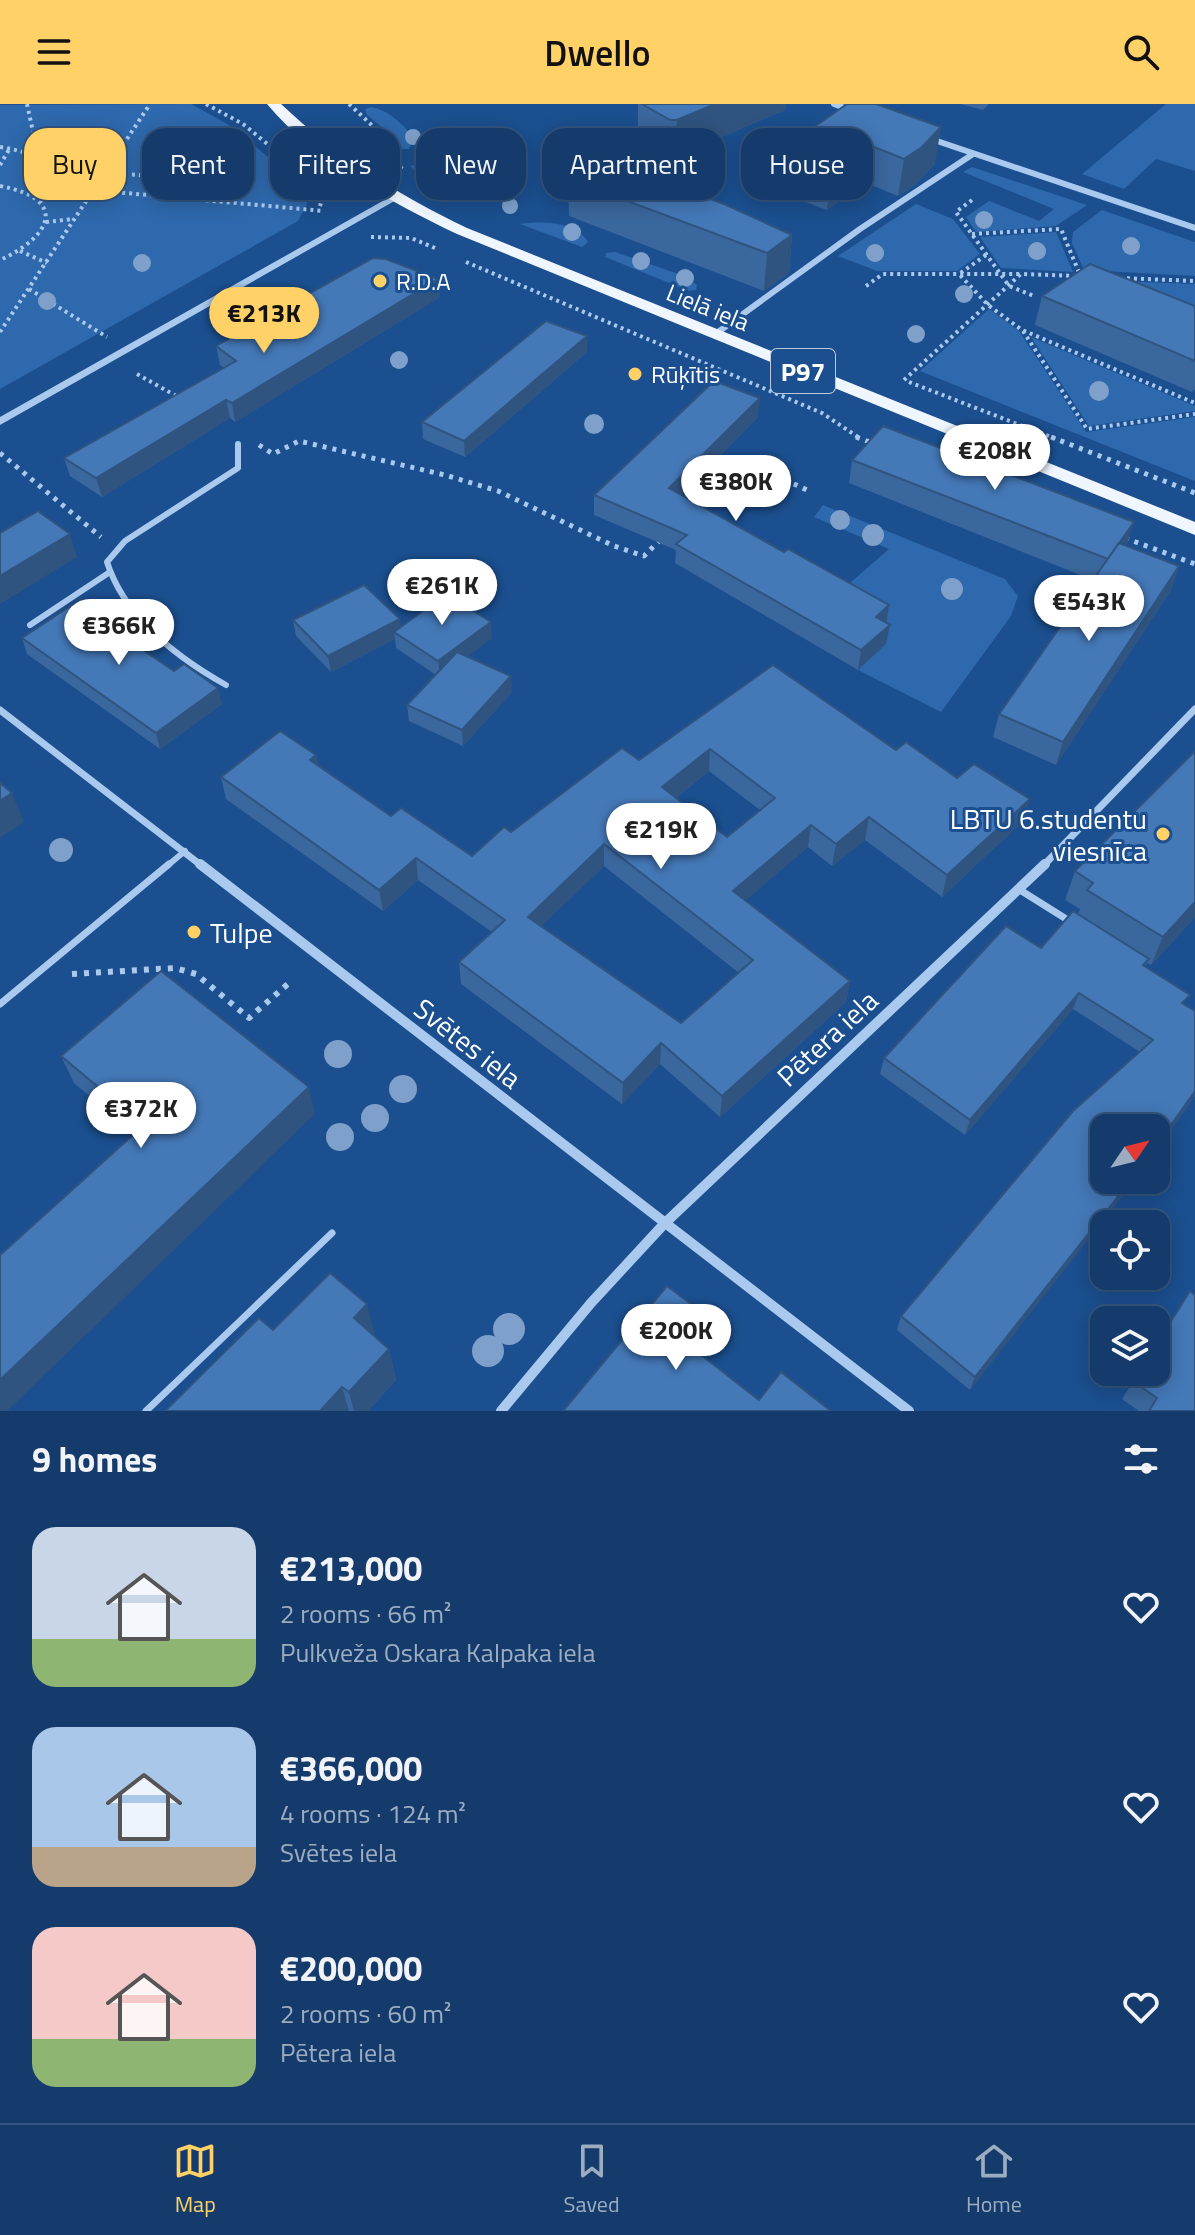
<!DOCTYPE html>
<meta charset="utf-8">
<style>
:root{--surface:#143b6b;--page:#1d4271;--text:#f1f3f6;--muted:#9dadc1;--line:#33557e;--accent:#ffd166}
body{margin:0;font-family:"Titillium Web",sans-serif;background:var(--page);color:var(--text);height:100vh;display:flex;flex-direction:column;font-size:30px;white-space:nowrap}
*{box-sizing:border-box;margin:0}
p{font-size:26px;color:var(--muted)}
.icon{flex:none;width:44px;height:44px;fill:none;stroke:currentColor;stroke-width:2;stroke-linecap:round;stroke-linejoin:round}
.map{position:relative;height:1307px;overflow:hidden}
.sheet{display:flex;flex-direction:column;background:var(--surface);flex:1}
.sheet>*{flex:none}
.guide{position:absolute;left:24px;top:24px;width:1148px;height:72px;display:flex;gap:16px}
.needle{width:52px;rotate:55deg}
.fabs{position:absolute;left:1090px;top:1010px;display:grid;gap:16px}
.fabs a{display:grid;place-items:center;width:80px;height:80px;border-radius:16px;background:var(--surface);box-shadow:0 4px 20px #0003,0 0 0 2px var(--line);font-size:40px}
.price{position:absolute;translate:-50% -68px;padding:0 18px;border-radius:28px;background:#fff;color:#222;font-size:26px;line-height:52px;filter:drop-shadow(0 2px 4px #0008)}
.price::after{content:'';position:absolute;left:50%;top:48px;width:24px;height:18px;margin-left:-12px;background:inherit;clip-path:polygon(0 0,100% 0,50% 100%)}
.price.on{background:var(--accent);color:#111}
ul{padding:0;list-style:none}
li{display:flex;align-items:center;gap:24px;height:200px;padding:0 32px}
li span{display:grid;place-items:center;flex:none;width:224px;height:160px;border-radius:24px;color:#555}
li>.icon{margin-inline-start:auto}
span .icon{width:96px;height:96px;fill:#fffc;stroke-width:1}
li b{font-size:34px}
h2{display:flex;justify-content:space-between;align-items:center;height:96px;padding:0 32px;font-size:34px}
.chip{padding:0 28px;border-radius:24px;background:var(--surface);box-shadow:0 4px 20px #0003,0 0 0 2px var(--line);font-size:28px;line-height:72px}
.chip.on{background:var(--accent);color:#111}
header{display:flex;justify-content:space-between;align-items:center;height:104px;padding:0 32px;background:var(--accent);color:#111;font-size:36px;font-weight:600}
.tab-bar{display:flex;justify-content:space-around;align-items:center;height:112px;border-top:2px solid var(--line);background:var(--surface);font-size:22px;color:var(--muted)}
.tab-bar a{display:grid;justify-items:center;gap:4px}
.tab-bar .on{color:var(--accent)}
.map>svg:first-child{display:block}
.green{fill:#2e69ad}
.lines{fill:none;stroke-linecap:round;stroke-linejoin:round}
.path-far2{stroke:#a9c9ee;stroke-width:4;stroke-dasharray:3 4;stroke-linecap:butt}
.path-far1{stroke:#a9c9ee;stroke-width:5;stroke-dasharray:4 6;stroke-linecap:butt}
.path{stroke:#a9c9ee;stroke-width:6;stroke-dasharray:5 7;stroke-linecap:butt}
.service-far1{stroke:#a9c9ee;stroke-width:6}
.service{stroke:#a9c9ee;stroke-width:7}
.minor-far2{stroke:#a9c9ee;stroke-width:6}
.minor-far1{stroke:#a9c9ee;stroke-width:7}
.minor{stroke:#a9c9ee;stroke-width:10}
.tertiary{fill:#a9c9ee;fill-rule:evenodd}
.primary{fill:#f0f6ff;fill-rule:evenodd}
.tree{fill:#7ea0ca}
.wall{fill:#3a679d;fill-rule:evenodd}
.shaded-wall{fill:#305480}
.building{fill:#4478b7;stroke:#305480;stroke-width:2;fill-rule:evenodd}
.poi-dot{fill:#ffd166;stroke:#1b4f8f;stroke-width:3}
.labels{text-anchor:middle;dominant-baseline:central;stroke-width:6;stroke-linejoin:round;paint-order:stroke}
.far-poi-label{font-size:24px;fill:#fff;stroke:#1b4f8f;text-anchor:start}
.far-street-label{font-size:24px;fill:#fff;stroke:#1b4f8f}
.shield{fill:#1b4f8f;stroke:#bbcadd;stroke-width:2}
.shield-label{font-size:26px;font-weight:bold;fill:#fff}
.poi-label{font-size:28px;fill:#fff;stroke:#1b4f8f;text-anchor:end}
.street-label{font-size:28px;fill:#fff;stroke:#1b4f8f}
</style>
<header><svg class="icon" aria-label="menu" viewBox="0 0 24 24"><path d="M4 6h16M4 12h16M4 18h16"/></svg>Dwello<svg class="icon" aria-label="search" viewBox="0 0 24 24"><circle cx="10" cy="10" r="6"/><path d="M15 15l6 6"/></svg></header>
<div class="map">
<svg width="1195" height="1307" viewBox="0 0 1195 1307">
<rect width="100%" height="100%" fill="#1b4f8f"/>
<g class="green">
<path d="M191,0l38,21 77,63 1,16 -9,17 -298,168v-284z"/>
<path d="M1166,0h29v67l-39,-12 -32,30 -42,-15z"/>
<path d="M371,3c17,3 31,16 42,30l-4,12h-7l-5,-9 -30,-25 -2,-6z"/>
<path d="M428,58l30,4 26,16 -11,18c-22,-5 -46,-18 -63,-34z"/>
<path d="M972,63l115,38 -31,21 -80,6 -10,-15 23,-16 50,20 15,-12 -91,-37z"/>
<path d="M916,100l37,15 27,35 -23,17h-80l-39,-15z"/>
<path d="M1102,106l93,32v34l-111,-6 -12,-27 1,-11z"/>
<path d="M520,120c21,-3 56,-3 68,18l-6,5z"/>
<path d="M1056,128l17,40 -72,-4 -21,-31z"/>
<path d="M615,148l69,24 13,9 -1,5 -7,1 -84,-34 1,-4z"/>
<path d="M1089,176l106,4v43z"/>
<path d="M989,205l30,22 67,101 109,-15v64l-275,-110z"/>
<path d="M1031,233l164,69v5l-106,15z"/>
<path d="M823,401l182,74 13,17 -7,20 -70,96 -83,-42 -23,-74 54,-47 -75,-32z"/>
</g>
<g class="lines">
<g class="path-far2">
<path d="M27,0l11,51"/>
<path d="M206,0l37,20 82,67 -6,18"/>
<path d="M349,0l43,40 3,16 7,9"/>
<path d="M0,43c33,5 59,17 82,42"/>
<path d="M0,61l10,-17"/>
<path d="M104,69l69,4 6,7 -6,14"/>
<path d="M0,82c70,13 51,51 0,74"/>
<path d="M972,96l-16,12 53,74 25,10"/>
<path d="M40,97l42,-12 242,22"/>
<path d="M46,118l27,-3"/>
<path d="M972,130l89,-5 19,46"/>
<path d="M371,133l40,1 24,10"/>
<path d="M20,147l27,12"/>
<path d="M986,151l-27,19 29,31 34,25 173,73"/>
<path d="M466,158l356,151 39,26"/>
<path d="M1120,174l75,3"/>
<path d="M866,182l17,-12h138"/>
<path d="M29,185l78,48"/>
<path d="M1023,227l64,98 108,-15"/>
<path d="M0,228l150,-228"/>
<path d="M137,270l41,23"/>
<path d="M904,276l117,-106 57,2"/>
<path d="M909,278l147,57"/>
</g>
<g class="path-far1">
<path d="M856,333l16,6"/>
<path d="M1051,333l144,56"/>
<path d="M259,341l14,9 26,-13 146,34 53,16 116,55 30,10 19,-19"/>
<path d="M0,349l101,84"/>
<path d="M693,404l58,-44 58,27"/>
<path d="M1125,434l70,26"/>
</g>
<path class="path" d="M72,870l103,-6 21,6 53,44 40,-35"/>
<g class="service-far1">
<path d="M30,521l80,-53"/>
<path d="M226,581c-50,-28 -101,-67 -119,-123l18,-21 113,-73v-24"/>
<path d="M167,762l18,-15"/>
</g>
<g class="service">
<path d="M1020,786l51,32"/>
<path d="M0,900l169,-140"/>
<path d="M146,1307l186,-178"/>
</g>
<g class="minor-far2">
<path d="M834,0l16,6"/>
<path d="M931,35l264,89"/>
<path d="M714,231l146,-106 113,-75"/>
</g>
<g class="minor-far1">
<path d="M0,606l202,156"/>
<path d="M1043,762l152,-157"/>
</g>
<g class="minor">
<path d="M200,760l709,547"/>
<path d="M501,1307l90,-108 73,-79 381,-360"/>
</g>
<path class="tertiary" d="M395,90l5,3 -2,2 -398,226v-8z"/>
<path class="primary" d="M267,0h14c55,52 117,91 186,124l728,294v13l-738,-301c-67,-32 -141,-72 -190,-130z"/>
</g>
<g class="tree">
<circle cx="413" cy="33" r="8"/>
<circle cx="46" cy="43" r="8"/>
<circle cx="510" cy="102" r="8"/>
<circle cx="984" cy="116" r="9"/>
<circle cx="572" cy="128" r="9"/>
<circle cx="1131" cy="142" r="9"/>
<circle cx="1037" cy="147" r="9"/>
<circle cx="875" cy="149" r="9"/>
<circle cx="641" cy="157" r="9"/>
<circle cx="142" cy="159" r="9"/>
<circle cx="685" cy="174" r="9"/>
<circle cx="964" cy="190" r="9"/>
<circle cx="47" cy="197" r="9"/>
<circle cx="916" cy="230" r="9"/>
<circle cx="399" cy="256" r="9"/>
<circle cx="1099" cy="287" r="10"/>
<circle cx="594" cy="320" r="10"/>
<circle cx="840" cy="416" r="10"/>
<circle cx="873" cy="431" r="11"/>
<circle cx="952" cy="485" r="11"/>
<circle cx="61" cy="746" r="12"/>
<circle cx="338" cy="950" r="14"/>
<circle cx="403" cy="985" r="14"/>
<circle cx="375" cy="1014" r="14"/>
<circle cx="340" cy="1033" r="14"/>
<circle cx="509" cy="1225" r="16"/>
<circle cx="488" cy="1247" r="16"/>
</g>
<g class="wall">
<path d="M638,0h148l-1,6 -110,47h-7l-30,-18z"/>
<path d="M847,0l88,60 -19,20 -18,12 -34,-14 -37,28 -53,-20 3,-37z"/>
<path d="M960,0h29l-6,6z"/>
<path d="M568,75l224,56 -3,38 -25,18 -195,-75z"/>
<path d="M438,175l2,18 -205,125 -5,-4 -128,79 -32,-21 -6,-18 160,-90 -4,-3 -4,-19z"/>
<path d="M1042,192l153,10v83l-3,3 -157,-67z"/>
<path d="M587,232v16l-122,105 -42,-18 -1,-17z"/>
<path d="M758,313l-77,78 103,57 105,53 -3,17v22l-28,26 -183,-107 1,-13 -82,-35v-20z"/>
<path d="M852,356l275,86 52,20 -8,24 -115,175 -63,-28 6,-23 94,-134 -244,-97z"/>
<path d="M293,516l108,7 91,11 -25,18 45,36 -49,54 -54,-25 -2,-16 29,-30 -40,-27 -1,-9 -64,33 -35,-36z"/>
<path d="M116,527l106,73 -62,45 -133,-95 -5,-16z"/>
<path d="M773,561l123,85 61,28 66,43 -81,76 -77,-57 -33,26 -24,-19 -63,53 105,81 -4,21 -126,115 -60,-53 -38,40 -161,-120 -2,-22 33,-30 -74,-52 -35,31 -157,-112 -5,-22 95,-22 2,11 73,50 81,40 39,-24 128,-72zM709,667l51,39 -33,27 -51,-39zM604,762l135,107 -58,50 -140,-97z"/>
<path d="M1075,767l120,46 -44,48 -4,-2 -2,4 40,38 10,6v85l-39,55 -186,239 -73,-60 4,-14 239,-264 -67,-43 -108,126 -85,-61 4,-16 157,-110 37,-34 2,-5 -15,-9z"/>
<path d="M61,952l254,58 -181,20 -60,-51z"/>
<path d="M273,1226l102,7 14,12 7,31 -28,31h-203z"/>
<path d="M1139,1268l56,39h-56l-17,-12z"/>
</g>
<g class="shaded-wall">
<path d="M715,0h71l-1,6 -110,47 2,-37z"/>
<path d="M941,23l-6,37 -19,20 -18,12 6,-37z"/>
<path d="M869,41l-5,37 -37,28 4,-37z"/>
<path d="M792,131l-3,38 -25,18 3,-38z"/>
<path d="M438,175l2,18 -205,125 -3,-19z"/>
<path d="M587,232v16l-122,105 -1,-16z"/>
<path d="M760,294l-2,19 -90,91 1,-20z"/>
<path d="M226,296l4,18 -128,79 -6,-19z"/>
<path d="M1134,418l-7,23 -26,38 7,-24z"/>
<path d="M70,430l7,23 -77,47v-28z"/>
<path d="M1179,462l-8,24 -115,175 7,-23z"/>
<path d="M889,501l-3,20 -10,-8z"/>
<path d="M112,515l5,16 -12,-11z"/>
<path d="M400,515l2,16 -8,-3 1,7 -64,33 -3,-16z"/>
<path d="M491,518l1,16 -52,39 -2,-16z"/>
<path d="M890,521l-4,19 -28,26 3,-20z"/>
<path d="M511,572l1,16 -49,54 -1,-16z"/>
<path d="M218,584l4,16 -62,45 -4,-16z"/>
<path d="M710,645l-1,22 -48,39 1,-23z"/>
<path d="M316,651l4,22 -10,-17z"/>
<path d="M12,689l12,29 -24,16v-37z"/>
<path d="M1030,695l-7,22 -81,76 5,-22z"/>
<path d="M869,713l-4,23 -33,26 4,-22z"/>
<path d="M811,721l-3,22 -77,66 2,-22z"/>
<path d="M604,740v22l-75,72 -1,-21z"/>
<path d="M416,754l2,22 -35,31 -4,-21z"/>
<path d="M1195,798v15l-44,48 12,-28z"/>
<path d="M850,877l-4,21 -126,115 2,-21z"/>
<path d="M1079,889l-6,16 -108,126 5,-15z"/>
<path d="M661,939l-1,21 -38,40 1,-21z"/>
<path d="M309,983l6,27 -308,297h-7v-31z"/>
<path d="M1195,987v5l-39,55v-5z"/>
<path d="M1131,1076h4l-165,210 5,-13z"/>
<path d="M367,1200l8,32 -21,-18z"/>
<path d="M708,1213l-2,18 -21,26 1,-18z"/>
<path d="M389,1245l7,31 -28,31h-14l-5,-19z"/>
<path d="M342,1283l7,24h-29z"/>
</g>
<g class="building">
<path d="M642,0h73l-38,16h-7z"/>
<path d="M847,0h29l65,23 -19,20 -18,12 -35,-14 -38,28 -54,-20z"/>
<path d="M597,54l127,46 68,31 -25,18 -199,-74z"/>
<path d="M373,154l13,1 52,20 -206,124 -6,-3 -130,78 -32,-20 172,-97 -20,-15z"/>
<path d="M1090,160l105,42v55l-153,-65z"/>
<path d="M546,217l41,15 -123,105 -42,-19z"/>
<path d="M714,277l46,17 -91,90 115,64 4,-3 101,56 -13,12 14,8 -29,25 -185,-106 11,-9 -93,-40z"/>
<path d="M883,322l251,96 -26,37 -256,-99z"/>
<path d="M38,407l32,23 -70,42v-43z"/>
<path d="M1119,439l60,23 -116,176 -64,-28z"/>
<path d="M364,481l36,34 -72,37 -35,-36z"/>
<path d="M446,490l45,28 -53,39 -44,-29z"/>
<path d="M81,495l31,20 -7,5 69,47 10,-7 34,24 -62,45 -134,-95z"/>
<path d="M457,548l54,24 -49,54 -55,-25z"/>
<path d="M773,561l123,85 10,-8 51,36 17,-14 56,35 -83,76 -78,-58 -33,27 -25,-19 -78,66 117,90 -128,115 -61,-53 -38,40 -164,-121 46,-42 -89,-62 -37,32 -158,-113 59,-46 36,24 -6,5 81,56 10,-8 71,48 32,-29 7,5 111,-84 17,12zM710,645l65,49 -48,39 -65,-50zM604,740l149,116 -72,63 -153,-106z"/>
<path d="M1195,647v151l-32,35 -76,-47 6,-7 -18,-12z"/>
<path d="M0,679l12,10 -12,8z"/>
<path d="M1073,807l76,48 -6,6 47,30 -8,8 13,8v80l-39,55v-18h-52v52h27l-156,197 -74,-61 172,-205 80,-71 -74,-47 -109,127 -86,-62 122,-132 35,22z"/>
<path d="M161,867l148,116 -309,293v-125l144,-130 -83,-69z"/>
<path d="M330,1169l37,31 -13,14 35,31 -40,43 -7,-5 -22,24h-155l94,-93 14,12z"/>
<path d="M667,1182l41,31 -22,26 73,57 22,-28 50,39h-268z"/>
<path d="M1190,1187l5,4v116h-46l8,-13 -24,-17 6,-9h17v-27z"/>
</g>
<g class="poi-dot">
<circle cx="380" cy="177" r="8"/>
<circle cx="635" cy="270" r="8"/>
<circle cx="1163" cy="730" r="8"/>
<circle cx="194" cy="828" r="8"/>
</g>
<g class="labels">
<g class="far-poi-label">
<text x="396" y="177">R.D.A</text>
<text x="651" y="270">Rūķītis</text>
</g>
<g class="far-street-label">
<text transform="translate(708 203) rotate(22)">Lielā iela</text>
</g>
<rect class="shield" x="771" y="245" width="64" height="44" rx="6"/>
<g class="shield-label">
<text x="803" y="267">P97</text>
</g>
<g class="poi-label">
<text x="1147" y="714">LBTU 6.studentu<tspan x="1147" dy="32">viesnīca</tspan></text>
<text x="210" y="828" text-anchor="start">Tulpe</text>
</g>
<g class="street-label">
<text transform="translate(827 934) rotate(-43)">Pētera iela</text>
<text transform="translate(468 939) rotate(38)">Svētes iela</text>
</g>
</g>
</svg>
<div class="fabs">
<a><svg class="needle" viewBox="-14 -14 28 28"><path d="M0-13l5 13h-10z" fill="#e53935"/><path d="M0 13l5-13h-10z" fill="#9dadc1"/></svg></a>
<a><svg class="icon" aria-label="locate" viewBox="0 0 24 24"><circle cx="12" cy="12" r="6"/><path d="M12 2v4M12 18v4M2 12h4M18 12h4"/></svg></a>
<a><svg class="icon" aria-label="layers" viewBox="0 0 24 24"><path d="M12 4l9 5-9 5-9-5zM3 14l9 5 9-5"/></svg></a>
</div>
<b class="price on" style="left:264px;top:251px">€213K</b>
<b class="price" style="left:995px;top:388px">€208K</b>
<b class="price" style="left:736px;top:419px">€380K</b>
<b class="price" style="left:442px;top:523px">€261K</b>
<b class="price" style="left:1089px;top:539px">€543K</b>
<b class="price" style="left:119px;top:563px">€366K</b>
<b class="price" style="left:661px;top:767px">€219K</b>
<b class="price" style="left:141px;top:1046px">€372K</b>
<b class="price" style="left:676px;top:1268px">€200K</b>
<div class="guide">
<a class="chip on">Buy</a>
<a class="chip">Rent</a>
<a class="chip">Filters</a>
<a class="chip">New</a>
<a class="chip">Apartment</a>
<a class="chip">House</a>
</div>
</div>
<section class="sheet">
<h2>9 homes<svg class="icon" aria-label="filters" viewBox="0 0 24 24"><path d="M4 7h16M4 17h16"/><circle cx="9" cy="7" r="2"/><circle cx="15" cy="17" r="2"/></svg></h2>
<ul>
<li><span style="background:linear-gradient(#c9d6e8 70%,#8fb573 0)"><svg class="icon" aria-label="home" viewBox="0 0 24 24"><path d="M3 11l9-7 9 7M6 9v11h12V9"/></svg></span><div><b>€213,000</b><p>2 rooms · 66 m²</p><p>Pulkveža Oskara Kalpaka iela</p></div><svg class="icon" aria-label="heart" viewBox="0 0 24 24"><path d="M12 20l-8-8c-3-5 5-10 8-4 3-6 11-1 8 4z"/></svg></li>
<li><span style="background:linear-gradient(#a9c7e8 75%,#b9a48a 0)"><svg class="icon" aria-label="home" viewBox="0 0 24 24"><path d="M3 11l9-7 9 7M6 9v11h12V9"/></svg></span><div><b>€366,000</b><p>4 rooms · 124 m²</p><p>Svētes iela</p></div><svg class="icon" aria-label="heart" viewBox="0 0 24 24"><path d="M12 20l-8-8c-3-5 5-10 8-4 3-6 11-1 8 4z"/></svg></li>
<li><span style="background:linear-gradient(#f6c9c9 70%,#8fb573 0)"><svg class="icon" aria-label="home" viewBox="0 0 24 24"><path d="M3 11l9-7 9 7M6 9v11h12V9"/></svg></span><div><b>€200,000</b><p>2 rooms · 60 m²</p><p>Pētera iela</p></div><svg class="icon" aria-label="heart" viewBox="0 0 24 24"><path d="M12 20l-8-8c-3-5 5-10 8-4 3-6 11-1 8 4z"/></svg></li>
</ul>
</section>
<nav class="tab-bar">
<a class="on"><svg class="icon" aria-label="map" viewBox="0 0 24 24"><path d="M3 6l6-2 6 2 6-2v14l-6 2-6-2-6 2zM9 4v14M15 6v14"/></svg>Map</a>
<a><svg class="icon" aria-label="saved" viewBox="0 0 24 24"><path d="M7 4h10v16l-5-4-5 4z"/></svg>Saved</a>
<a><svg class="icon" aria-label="home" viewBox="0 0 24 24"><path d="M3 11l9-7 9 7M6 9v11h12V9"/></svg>Home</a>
</nav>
